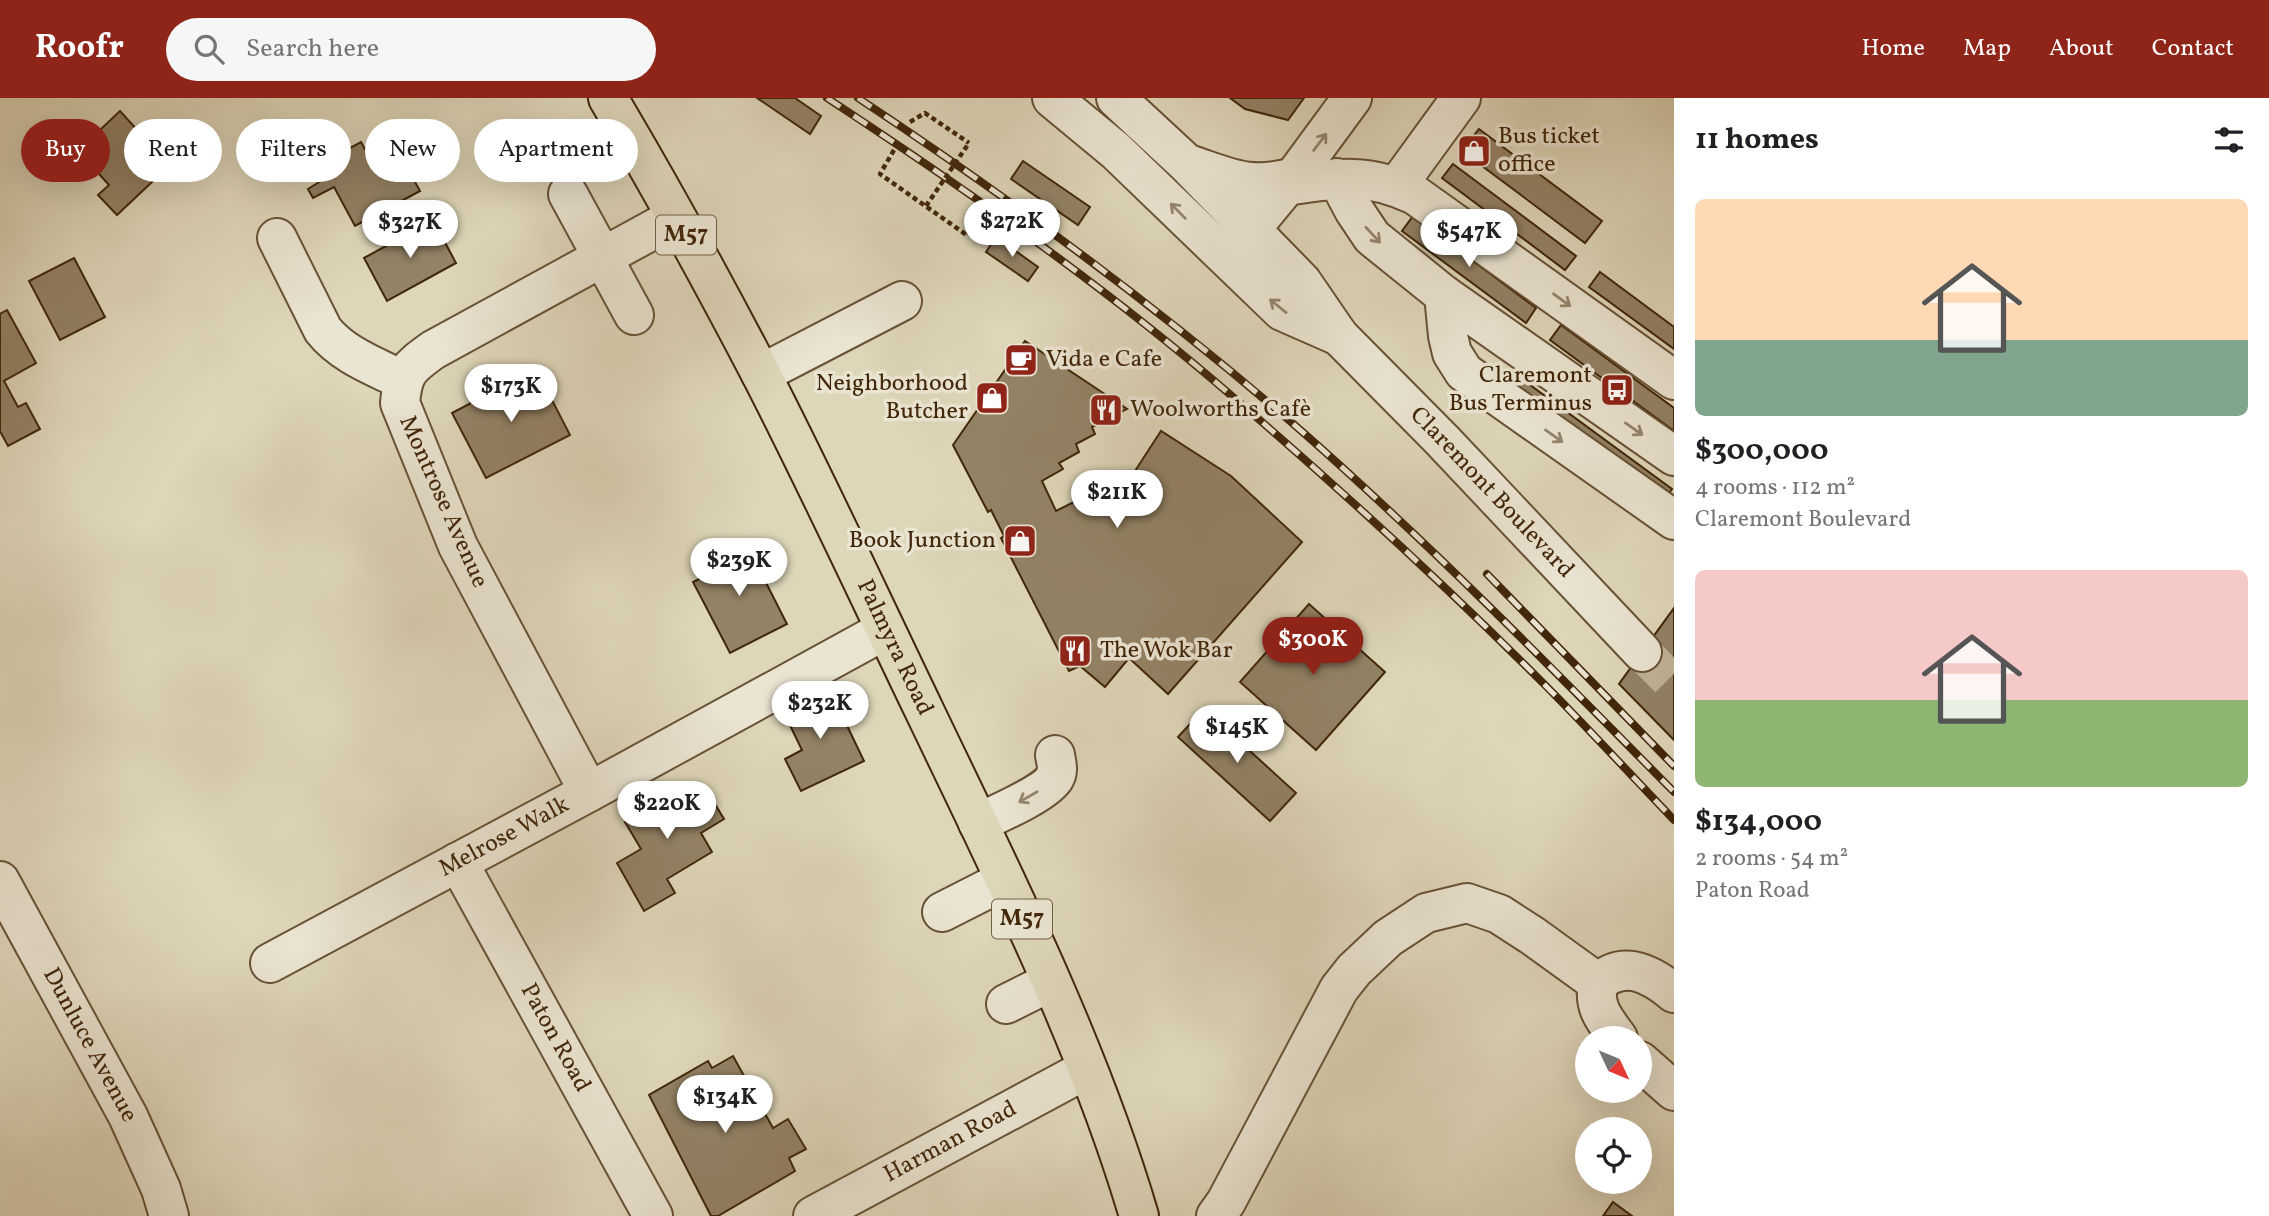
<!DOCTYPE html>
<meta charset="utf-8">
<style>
:root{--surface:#fff;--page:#f6f6f6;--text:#202124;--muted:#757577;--accent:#8f2418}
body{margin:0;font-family:Vollkorn,serif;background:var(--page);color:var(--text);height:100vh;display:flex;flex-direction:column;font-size:26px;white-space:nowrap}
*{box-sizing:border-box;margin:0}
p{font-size:23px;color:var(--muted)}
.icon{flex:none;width:38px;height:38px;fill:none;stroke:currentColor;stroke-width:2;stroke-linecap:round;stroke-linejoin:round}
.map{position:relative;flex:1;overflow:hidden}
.panel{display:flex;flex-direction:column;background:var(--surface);width:595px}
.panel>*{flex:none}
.guide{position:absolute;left:21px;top:21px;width:665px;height:63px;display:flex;gap:14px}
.needle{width:46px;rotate:134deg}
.controls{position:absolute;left:1575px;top:928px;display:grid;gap:14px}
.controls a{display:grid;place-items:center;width:77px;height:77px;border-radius:50%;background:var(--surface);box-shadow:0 7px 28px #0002;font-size:35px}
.price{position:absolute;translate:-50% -60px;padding:0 16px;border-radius:24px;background:#fff;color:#222;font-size:23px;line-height:46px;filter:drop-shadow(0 2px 4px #0008)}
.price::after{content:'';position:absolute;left:50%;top:42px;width:21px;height:16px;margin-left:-10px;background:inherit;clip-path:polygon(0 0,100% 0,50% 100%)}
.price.on{background:var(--accent);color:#fff}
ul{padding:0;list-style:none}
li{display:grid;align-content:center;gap:14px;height:371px;padding:0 21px}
li span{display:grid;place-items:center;height:217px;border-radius:10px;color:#555}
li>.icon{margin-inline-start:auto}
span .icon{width:126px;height:126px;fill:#fffc;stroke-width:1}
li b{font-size:30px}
h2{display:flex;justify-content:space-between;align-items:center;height:84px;padding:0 21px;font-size:30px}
.tag{padding:0 24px;border-radius:32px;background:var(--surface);box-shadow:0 7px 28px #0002;font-size:24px;line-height:63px}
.tag.on{background:var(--accent);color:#fff}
header{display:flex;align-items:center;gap:42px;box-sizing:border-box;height:98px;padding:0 35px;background:var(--accent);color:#fff}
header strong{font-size:33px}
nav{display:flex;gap:38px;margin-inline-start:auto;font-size:24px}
.search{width:490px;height:63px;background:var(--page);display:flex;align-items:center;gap:18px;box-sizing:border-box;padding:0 24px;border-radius:38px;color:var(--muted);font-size:26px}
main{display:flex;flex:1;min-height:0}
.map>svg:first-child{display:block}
.building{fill:#938265;stroke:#412609;stroke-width:2}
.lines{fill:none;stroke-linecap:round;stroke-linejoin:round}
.minor-tunnel{stroke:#bfb396;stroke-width:38;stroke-dasharray:38 19;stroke-linecap:butt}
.minor-casing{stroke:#685235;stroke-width:42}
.major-casing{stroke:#412609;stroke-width:42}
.path{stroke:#412609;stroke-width:4.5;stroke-dasharray:5 3.5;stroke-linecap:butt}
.minor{stroke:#eae4d2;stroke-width:38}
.major{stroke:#ded6b9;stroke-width:38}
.rail-casing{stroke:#412609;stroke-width:8}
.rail{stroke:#eae4d2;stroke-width:5;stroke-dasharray:16;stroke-linecap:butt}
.path-bridge{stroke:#412609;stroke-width:4.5;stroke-dasharray:5 3.5;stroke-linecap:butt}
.oneway{stroke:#96856e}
.labels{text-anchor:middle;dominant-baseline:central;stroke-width:7;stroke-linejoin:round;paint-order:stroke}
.shield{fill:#eae4d2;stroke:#745f45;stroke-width:2}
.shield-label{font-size:23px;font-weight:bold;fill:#412609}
.poi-label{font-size:24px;fill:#412609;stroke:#eae4d2;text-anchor:start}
.street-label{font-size:24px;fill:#412609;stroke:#eae4d2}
</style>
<header>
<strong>Roofr</strong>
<div class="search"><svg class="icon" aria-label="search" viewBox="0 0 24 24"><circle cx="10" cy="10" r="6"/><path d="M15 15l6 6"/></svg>Search here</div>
<nav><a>Home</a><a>Map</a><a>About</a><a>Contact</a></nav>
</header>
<main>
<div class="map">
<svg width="1674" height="1118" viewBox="0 0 1674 1118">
<rect width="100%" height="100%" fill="#ded6b9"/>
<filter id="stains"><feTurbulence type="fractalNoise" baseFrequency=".00286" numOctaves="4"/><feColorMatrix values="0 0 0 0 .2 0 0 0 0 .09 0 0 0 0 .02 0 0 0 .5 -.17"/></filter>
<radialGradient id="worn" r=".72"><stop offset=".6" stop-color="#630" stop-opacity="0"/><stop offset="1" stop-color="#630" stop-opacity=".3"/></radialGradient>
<g class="building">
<path d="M757,0h38l26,18 -11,18z"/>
<path d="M1230,0h74l-16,22 -43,-11z"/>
<path d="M120,13l19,21 -7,7 11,12 7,-7 20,21 -53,50 -19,-20 11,-10 -31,-34z"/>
<path d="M1479,31l123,92 -17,22 -123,-92z"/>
<path d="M361,44l17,31 25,-13 17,31 -65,35 -21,-39 -21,11 -5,-9 32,-20 -7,-12z"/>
<path d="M1023,63l67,46 -12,18 -67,-46z"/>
<path d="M1453,66l123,92 -11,14 -123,-92z"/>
<path d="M1413,118l123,92 -10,15 -124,-92z"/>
<path d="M433,122l23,43 -69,38 -23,-43z"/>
<path d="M996,139l42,30 -10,14 -42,-29z"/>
<path d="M74,160l31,59 -45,23 -31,-59z"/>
<path d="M1600,174l74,55v22l-85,-62z"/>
<path d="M7,212l29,53 -32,18 14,26 8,-4 14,26 -32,17 -8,-15v-117z"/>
<path d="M1561,227l113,83v23l-124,-91z"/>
<path d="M1025,243l102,68 -35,18 3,7 -19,10 3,8 -20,11 4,6 -21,12 14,30 79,-40 26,-40 70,45 71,66 -134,152 -39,-36 -24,29 -25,-21 -11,5 -68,-133 3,-2 -13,-26 -3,2 -35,-67z"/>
<path d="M536,271l34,66 -84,43 -34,-65z"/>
<path d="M1522,281l150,110 -11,15 -150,-110z"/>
<path d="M740,441l7,14 3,-2 37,73 -57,29 -37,-71 21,-10 -8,-15z"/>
<path d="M1309,506l76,68 -69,78 -76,-68z"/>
<path d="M1674,510v132l-55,-56z"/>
<path d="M829,590l35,73 -63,30 -16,-32 17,-9 -19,-39z"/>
<path d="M1204,611l92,84 -26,28 -92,-84z"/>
<path d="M674,685l5,8 13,-7 10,17 8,-5 14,23 -23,14 11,19 -45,27 8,14 -31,18 -27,-48 24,-14 -16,-27 26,-16 -4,-7z"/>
<path d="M733,958l40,72 15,-9 18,30 -17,9 6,13 -77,45h-7l-62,-121 59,-34 4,7z"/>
<path d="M1613,1104l19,14h-29z"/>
</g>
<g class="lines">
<path class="minor-tunnel" d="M1642,554l32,32"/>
<defs>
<g id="minor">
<path d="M1052,0l64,53 166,160 57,25"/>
<path id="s1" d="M1116,0l70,65 116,119 37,54 103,104 200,212"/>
<path d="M1191,67c42,14 59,24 103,12"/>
<path d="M1337,80l17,32 18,27 72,58 230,161"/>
<path d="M1286,88c51,-8 80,-14 129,9l259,185"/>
<path d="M1397,88l64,-88"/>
<path d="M568,96l66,121"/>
<path d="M277,140l46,92c20,25 51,36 79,50"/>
<path d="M1233,153l61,-74 58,-79"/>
<path d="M1444,197l4,41 4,17 12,19 210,148"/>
<path d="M761,276l141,-73"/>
<path d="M589,694l-131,-246 -58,-143c3,-31 8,-35 33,-53l243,-133"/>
<path d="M978,725c17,-8 70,-31 77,-46 4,-7 1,-15 0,-22"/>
<path id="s2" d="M458,764l195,354"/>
<path id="s3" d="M0,783l128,235 33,73 8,27"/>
<path d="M942,814l63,-32"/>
<path id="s4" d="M270,865l319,-171 296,-162"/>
<path d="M1598,885c26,-24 53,-9 76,10"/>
<path d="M1006,906l44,-22"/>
<path d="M1640,963l34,30"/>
<path id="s5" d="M813,1118l274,-147"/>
<path d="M1216,1118l10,-14 113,-213 15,-19 34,-32 38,-25 41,-10 32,11 34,22 65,47c-5,24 6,36 20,55"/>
</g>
<g id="major">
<path id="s6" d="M608,0c54,91 105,184 154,278 57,111 109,224 163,336 78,163 163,331 214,504"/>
</g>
</defs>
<use href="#minor" class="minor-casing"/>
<use href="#major" class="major-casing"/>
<g class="path">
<path d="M910,24l15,-9 44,30"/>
<path d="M894,52l-14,24 88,62 15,-24"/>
</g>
<use href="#minor" class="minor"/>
<use href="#major" class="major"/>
<defs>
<g id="rail">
<path d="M827,0c140,92 279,189 406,299 106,91 210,186 309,285 45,45 88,92 132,138"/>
<path d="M858,0c156,103 307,214 448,337 128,113 248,235 368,357"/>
<path d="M1487,476l187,192"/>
</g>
</defs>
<use href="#rail" class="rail-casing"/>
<use href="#rail" class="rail"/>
<path class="path-bridge" d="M926,108l43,-63"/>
</g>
<defs><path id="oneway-shaft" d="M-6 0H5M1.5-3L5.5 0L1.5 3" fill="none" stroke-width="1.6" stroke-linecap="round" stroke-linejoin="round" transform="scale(1.75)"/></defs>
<g class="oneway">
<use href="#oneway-shaft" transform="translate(1320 44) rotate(-53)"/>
<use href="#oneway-shaft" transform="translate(1178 113) rotate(-135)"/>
<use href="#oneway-shaft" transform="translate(1373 137) rotate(47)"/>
<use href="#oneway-shaft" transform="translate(1562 202) rotate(36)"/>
<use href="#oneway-shaft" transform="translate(1278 208) rotate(-141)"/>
<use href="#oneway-shaft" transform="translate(1634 331) rotate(35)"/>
<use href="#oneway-shaft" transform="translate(1554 338) rotate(35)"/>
<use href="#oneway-shaft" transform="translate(1028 699) rotate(150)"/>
</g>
<defs>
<symbol id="shop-square" viewBox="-11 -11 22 22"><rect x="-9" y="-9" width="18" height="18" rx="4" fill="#8f2418" stroke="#eae4d2"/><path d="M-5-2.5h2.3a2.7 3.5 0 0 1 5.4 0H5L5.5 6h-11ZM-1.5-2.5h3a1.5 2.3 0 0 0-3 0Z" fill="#fff"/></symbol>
<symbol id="cafe-square" viewBox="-11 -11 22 22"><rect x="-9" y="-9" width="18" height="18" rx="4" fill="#8f2418" stroke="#eae4d2"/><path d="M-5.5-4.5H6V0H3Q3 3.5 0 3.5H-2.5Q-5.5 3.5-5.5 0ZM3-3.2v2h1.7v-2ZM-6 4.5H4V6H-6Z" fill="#fff"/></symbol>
<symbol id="bus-square" viewBox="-11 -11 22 22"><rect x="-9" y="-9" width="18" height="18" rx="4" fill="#8f2418" stroke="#eae4d2"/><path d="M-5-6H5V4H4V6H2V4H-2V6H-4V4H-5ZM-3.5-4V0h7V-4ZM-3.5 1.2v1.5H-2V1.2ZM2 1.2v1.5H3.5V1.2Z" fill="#fff"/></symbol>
<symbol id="restaurant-square" viewBox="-11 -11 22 22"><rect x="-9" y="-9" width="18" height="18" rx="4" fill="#8f2418" stroke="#eae4d2"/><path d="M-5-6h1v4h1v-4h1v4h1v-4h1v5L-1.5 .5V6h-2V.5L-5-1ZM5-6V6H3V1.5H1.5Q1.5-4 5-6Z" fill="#fff"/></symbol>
</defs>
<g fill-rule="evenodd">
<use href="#shop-square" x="1455" y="34" width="38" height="38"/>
<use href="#cafe-square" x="1002" y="243" width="38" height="38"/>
<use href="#bus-square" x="1598" y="273" width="38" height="38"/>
<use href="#shop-square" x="973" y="281" width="38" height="38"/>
<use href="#restaurant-square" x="1087" y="293" width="38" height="38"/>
<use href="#shop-square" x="1001" y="424" width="38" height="38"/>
<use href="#restaurant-square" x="1056" y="534" width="38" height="38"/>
</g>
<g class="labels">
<g class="shield">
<rect x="656" y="117.5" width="60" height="39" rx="5"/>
<rect x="992" y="801.5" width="60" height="39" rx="5"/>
</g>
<g class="shield-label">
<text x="686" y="137">M57</text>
<text x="1022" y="821">M57</text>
</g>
<g class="poi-label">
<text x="1498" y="39">Bus ticket<tspan x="1498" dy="28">office</tspan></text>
<text x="1046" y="262">Vida e Cafe</text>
<text x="1592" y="278" text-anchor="end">Claremont<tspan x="1592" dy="28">Bus Terminus</tspan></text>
<text x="968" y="286" text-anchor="end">Neighborhood<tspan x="968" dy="28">Butcher</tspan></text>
<text x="1130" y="312">Woolworths Cafè</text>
<text x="996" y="443" text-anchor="end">Book Junction</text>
<text x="1100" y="553">The Wok Bar</text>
</g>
<g class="street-label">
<text stroke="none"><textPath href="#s1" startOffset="546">Claremont Boulevard</textPath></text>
<text transform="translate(443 404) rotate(66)">Montrose Avenue</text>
<text stroke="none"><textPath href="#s6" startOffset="620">Palmyra Road</textPath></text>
<text stroke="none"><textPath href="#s4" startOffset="266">Melrose Walk</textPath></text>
<text stroke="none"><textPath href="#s2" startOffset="201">Paton Road</textPath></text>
<text stroke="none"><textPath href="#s3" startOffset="187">Dunluce Avenue</textPath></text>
<text stroke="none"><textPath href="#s5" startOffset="156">Harman Road</textPath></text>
</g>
</g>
<rect width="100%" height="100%" filter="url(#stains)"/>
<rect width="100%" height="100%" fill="url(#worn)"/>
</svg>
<div class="controls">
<a><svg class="needle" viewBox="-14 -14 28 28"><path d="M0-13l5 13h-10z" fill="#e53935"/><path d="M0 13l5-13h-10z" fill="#757577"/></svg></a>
<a><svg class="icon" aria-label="locate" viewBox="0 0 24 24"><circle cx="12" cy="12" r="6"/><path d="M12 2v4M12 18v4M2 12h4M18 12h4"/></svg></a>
</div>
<b class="price" style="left:1012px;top:161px">$272K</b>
<b class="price" style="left:410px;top:162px">$327K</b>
<b class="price" style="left:1469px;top:171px">$547K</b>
<b class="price" style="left:511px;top:326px">$173K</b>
<b class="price" style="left:1117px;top:432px">$211K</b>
<b class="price" style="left:739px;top:500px">$239K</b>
<b class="price on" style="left:1313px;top:579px">$300K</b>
<b class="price" style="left:820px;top:643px">$232K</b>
<b class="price" style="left:1237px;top:667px">$145K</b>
<b class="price" style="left:667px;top:743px">$220K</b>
<b class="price" style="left:725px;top:1037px">$134K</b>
<div class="guide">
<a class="tag on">Buy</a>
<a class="tag">Rent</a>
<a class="tag">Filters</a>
<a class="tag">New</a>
<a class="tag">Apartment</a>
</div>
</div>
<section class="panel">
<h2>11 homes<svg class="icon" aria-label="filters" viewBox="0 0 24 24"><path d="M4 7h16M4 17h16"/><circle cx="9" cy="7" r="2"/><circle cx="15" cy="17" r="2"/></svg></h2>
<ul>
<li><span style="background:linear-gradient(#ffd9b3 65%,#7fa58c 0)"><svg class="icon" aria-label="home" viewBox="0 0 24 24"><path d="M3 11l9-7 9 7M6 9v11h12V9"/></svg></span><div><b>$300,000</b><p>4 rooms · 112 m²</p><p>Claremont Boulevard</p></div></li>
<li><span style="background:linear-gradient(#f6c9c9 60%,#8fb573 0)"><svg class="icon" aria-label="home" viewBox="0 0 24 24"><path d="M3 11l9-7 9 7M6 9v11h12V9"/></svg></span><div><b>$134,000</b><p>2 rooms · 54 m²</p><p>Paton Road</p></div></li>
</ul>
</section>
</main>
